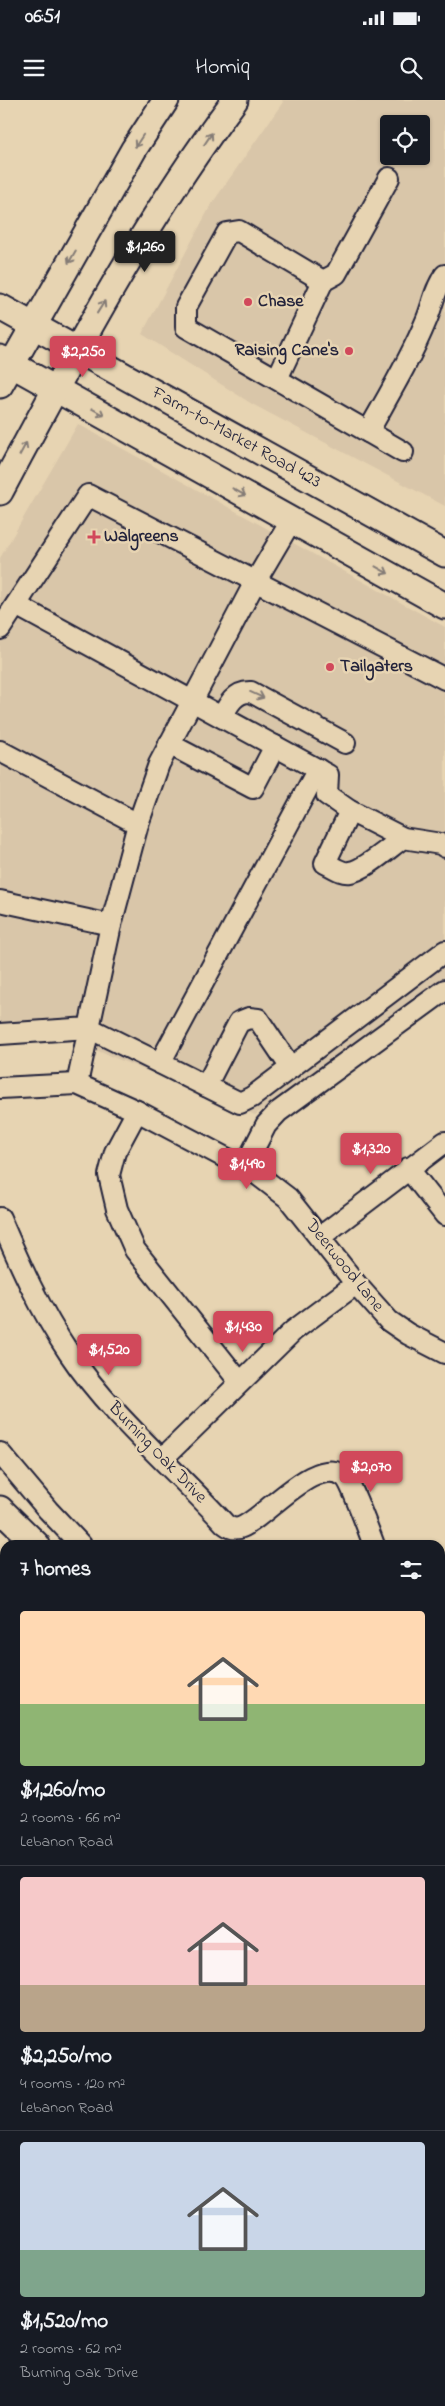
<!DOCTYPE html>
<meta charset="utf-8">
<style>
:root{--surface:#171b24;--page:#20242c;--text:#f1f3f6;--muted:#9ea1a6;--line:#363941;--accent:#d1495b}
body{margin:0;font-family:"Indie Flower",sans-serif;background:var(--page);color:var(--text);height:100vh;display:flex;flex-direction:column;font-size:19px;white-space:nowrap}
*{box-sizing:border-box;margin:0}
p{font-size:16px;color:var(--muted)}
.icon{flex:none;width:28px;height:28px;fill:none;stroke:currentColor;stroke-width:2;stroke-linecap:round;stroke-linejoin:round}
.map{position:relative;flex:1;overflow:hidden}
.sheet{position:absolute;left:0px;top:1440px;width:445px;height:866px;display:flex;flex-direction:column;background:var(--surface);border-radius:15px 15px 0 0;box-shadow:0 1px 4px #0004}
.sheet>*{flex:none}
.fabs{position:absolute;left:380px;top:15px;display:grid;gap:10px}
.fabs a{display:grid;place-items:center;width:50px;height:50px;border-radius:5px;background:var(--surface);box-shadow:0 1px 4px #0004;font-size:25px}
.price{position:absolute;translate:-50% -42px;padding:0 11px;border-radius:5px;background:var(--accent);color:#fff;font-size:16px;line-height:32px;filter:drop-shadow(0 1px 2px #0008)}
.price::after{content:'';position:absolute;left:50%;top:30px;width:15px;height:11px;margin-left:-8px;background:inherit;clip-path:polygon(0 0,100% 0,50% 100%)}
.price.selected{background:#222;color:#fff}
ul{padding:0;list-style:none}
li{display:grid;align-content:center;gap:10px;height:265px;padding:0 20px}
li+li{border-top:1px solid var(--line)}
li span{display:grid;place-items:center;height:155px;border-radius:5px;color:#555}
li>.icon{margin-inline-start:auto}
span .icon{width:90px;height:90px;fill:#fffc;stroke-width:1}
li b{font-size:21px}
h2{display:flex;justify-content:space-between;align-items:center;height:60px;padding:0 20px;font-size:21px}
.status{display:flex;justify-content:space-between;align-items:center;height:35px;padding:0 25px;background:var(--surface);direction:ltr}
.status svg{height:14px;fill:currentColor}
header{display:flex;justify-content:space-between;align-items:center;height:65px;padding:0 20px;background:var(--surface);font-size:22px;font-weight:600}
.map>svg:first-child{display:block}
.built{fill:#d9c6a9;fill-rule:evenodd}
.green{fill:#cabaa1;stroke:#766e6e}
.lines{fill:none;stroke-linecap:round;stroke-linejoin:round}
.minor-casing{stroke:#22223b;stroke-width:24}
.major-casing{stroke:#22223b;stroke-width:29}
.minor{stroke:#e7d4b2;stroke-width:20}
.major{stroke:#e7d4b2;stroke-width:25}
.oneway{stroke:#847b76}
.poi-dot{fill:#d1495b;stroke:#e7d4b2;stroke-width:2}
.labels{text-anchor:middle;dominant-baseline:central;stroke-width:5;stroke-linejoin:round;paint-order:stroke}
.poi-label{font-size:18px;font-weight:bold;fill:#22223b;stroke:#e7d4b2;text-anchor:start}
.street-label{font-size:18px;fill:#22223b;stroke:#e7d4b2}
</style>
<div class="status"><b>06:51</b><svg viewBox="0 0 49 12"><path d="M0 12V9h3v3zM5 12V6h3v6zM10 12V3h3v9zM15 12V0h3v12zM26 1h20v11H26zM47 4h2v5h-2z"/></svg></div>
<header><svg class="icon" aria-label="menu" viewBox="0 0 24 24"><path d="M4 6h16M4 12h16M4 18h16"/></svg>Homiq<svg class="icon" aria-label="search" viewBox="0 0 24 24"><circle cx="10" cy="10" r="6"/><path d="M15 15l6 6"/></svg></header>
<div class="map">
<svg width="445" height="2306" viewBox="0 0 445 2306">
<rect width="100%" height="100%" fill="#e7d4b2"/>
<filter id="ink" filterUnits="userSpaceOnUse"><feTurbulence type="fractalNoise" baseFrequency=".02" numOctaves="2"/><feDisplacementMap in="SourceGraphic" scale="10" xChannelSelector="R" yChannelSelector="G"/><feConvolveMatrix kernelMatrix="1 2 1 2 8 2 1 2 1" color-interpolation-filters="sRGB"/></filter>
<g filter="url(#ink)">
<g class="built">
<path d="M282,0h163v406l-193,-102 -110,-70 69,-129 72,-103zM389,24h32v32h-32z"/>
<path d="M78,324l367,203v350l-190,138 -184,-75 -71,6v-488z"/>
</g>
<path class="green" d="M0,1710l5,7v84l-5,2z"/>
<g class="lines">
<defs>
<g id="minor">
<path d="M389,78l-53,96 -13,7 -84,-50 -12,2 -41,74v20l217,125"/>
<path d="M277,279l46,-98"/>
<path d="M368,332c20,-36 42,-72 58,-111 7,-16 8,-31 19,-46"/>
<path d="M16,505l312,170 -1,20 23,16 53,27 38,6 4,3"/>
<path d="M0,529l88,-134 357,184"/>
<path d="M222,617c6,-12 13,-26 29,-25l94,51"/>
<path d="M169,644l84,44 22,-42"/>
<path d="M0,651l138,73"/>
<path d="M350,711l-25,52c7,3 17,11 25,9 15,-2 40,-25 53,-34"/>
<path d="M0,801l111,24 -22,103 -89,6"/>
<path d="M111,825l27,-101 21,-60 96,-182 36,-61"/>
<path d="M160,963l158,-294"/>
<path d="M77,984l12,-56 151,75 12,-6 193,-146"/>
<path d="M206,986l33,-64 10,-4 9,1 33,49"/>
<path d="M0,988l77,-4 60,27 121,64 30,23 68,86 33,37 19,13 37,19"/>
<path d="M137,1011l-22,41 -6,23 8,34 18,41 104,131"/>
<path d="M244,1068l22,-43 12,-13 167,-122"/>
<path d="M408,1068l37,47"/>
<path d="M0,1118c20,47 40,92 69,135 41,62 105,115 156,171 5,4 11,6 17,3 24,-10 77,-76 104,-49 6,7 23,54 28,67"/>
<path d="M320,1137l125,-95"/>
<path d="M0,1353l48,57 33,35"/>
<path d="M163,1358l130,-127 63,-47"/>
<path d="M440,1559l5,5"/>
<path d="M0,1698l5,3"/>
<path d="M440,1742l5,-4"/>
<path d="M440,1808l5,-1"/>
<path d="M440,1834l5,-1"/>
<path d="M440,1926l5,-1"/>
<path d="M0,1941l5,-1"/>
<path d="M440,2168l5,16"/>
<path d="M0,2185l5,-2"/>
<path d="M228,2301l1,5"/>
</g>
<g id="major">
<path d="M0,207l445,247"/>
<path d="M0,258l445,248"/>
<path d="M0,285l134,-236 32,-49"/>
<path d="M0,392c71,-133 144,-271 235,-392"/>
<path d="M0,1409l37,36"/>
<path d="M0,1485l5,6"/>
<path d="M440,2294l4,12"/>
<path d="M387,2301l1,5"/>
</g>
</defs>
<use href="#minor" class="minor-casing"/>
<use href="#major" class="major-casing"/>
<use href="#minor" class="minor"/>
<use href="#major" class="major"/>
</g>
<defs><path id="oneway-shaft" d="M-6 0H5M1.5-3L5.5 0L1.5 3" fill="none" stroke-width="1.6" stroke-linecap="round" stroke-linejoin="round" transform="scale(1.25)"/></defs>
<g class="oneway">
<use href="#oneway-shaft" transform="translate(208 39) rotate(-56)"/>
<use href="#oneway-shaft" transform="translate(139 41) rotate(123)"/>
<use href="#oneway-shaft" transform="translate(72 157) rotate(120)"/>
<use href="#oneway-shaft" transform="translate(101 207) rotate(-58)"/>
<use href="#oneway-shaft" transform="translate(98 312) rotate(29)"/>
<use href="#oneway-shaft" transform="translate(23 349) rotate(-62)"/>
<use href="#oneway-shaft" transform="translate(239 392) rotate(29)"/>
<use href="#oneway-shaft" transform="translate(382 470) rotate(29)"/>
<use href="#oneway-shaft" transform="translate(257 595) rotate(24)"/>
</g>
</g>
<g class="poi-dot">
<circle cx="248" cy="202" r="5"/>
<circle cx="349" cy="251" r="5"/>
<path d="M91.5 429.5h5v5h5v5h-5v5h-5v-5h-5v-5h5z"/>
<circle cx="330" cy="567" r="5"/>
</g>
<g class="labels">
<g class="poi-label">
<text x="258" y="202">Chase</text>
<text x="339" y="251" text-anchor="end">Raising Cane's</text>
<text x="104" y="437">Walgreens</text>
<text x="340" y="567">Tailgaters</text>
</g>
<g class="street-label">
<text transform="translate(236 338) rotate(29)">Farm-to-Market Road 423</text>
<text transform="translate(344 1166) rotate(51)">Deerwood Lane</text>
<text transform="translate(157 1353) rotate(46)">Burning Oak Drive</text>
</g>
</g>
</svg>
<div class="fabs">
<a><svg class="icon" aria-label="locate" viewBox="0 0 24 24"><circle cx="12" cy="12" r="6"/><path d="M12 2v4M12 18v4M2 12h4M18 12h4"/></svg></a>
</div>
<b class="price selected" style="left:145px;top:173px">$1,260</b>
<b class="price" style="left:83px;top:278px">$2,250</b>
<b class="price" style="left:371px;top:1075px">$1,320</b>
<b class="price" style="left:247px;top:1090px">$1,490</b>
<b class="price" style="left:243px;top:1253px">$1,430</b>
<b class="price" style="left:109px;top:1276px">$1,520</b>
<b class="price" style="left:371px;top:1393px">$2,070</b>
<section class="sheet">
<h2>7 homes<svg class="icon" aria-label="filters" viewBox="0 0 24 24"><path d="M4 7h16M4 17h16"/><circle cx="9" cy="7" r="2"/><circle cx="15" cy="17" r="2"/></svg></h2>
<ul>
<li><span style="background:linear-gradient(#ffd9b3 60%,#8fb573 0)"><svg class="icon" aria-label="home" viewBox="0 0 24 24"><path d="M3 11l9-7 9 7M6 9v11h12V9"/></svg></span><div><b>$1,260/mo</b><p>2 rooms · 66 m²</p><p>Lebanon Road</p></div></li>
<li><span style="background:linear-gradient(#f6c9c9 70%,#b9a48a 0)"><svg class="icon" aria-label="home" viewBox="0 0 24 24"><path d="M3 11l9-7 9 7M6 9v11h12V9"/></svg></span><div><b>$2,250/mo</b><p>4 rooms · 120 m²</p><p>Lebanon Road</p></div></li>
<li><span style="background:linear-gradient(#c9d6e8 70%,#7fa58c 0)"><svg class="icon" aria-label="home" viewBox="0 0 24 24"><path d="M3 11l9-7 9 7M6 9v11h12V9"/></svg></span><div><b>$1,520/mo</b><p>2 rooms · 62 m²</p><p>Burning Oak Drive</p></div></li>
</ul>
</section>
</div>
